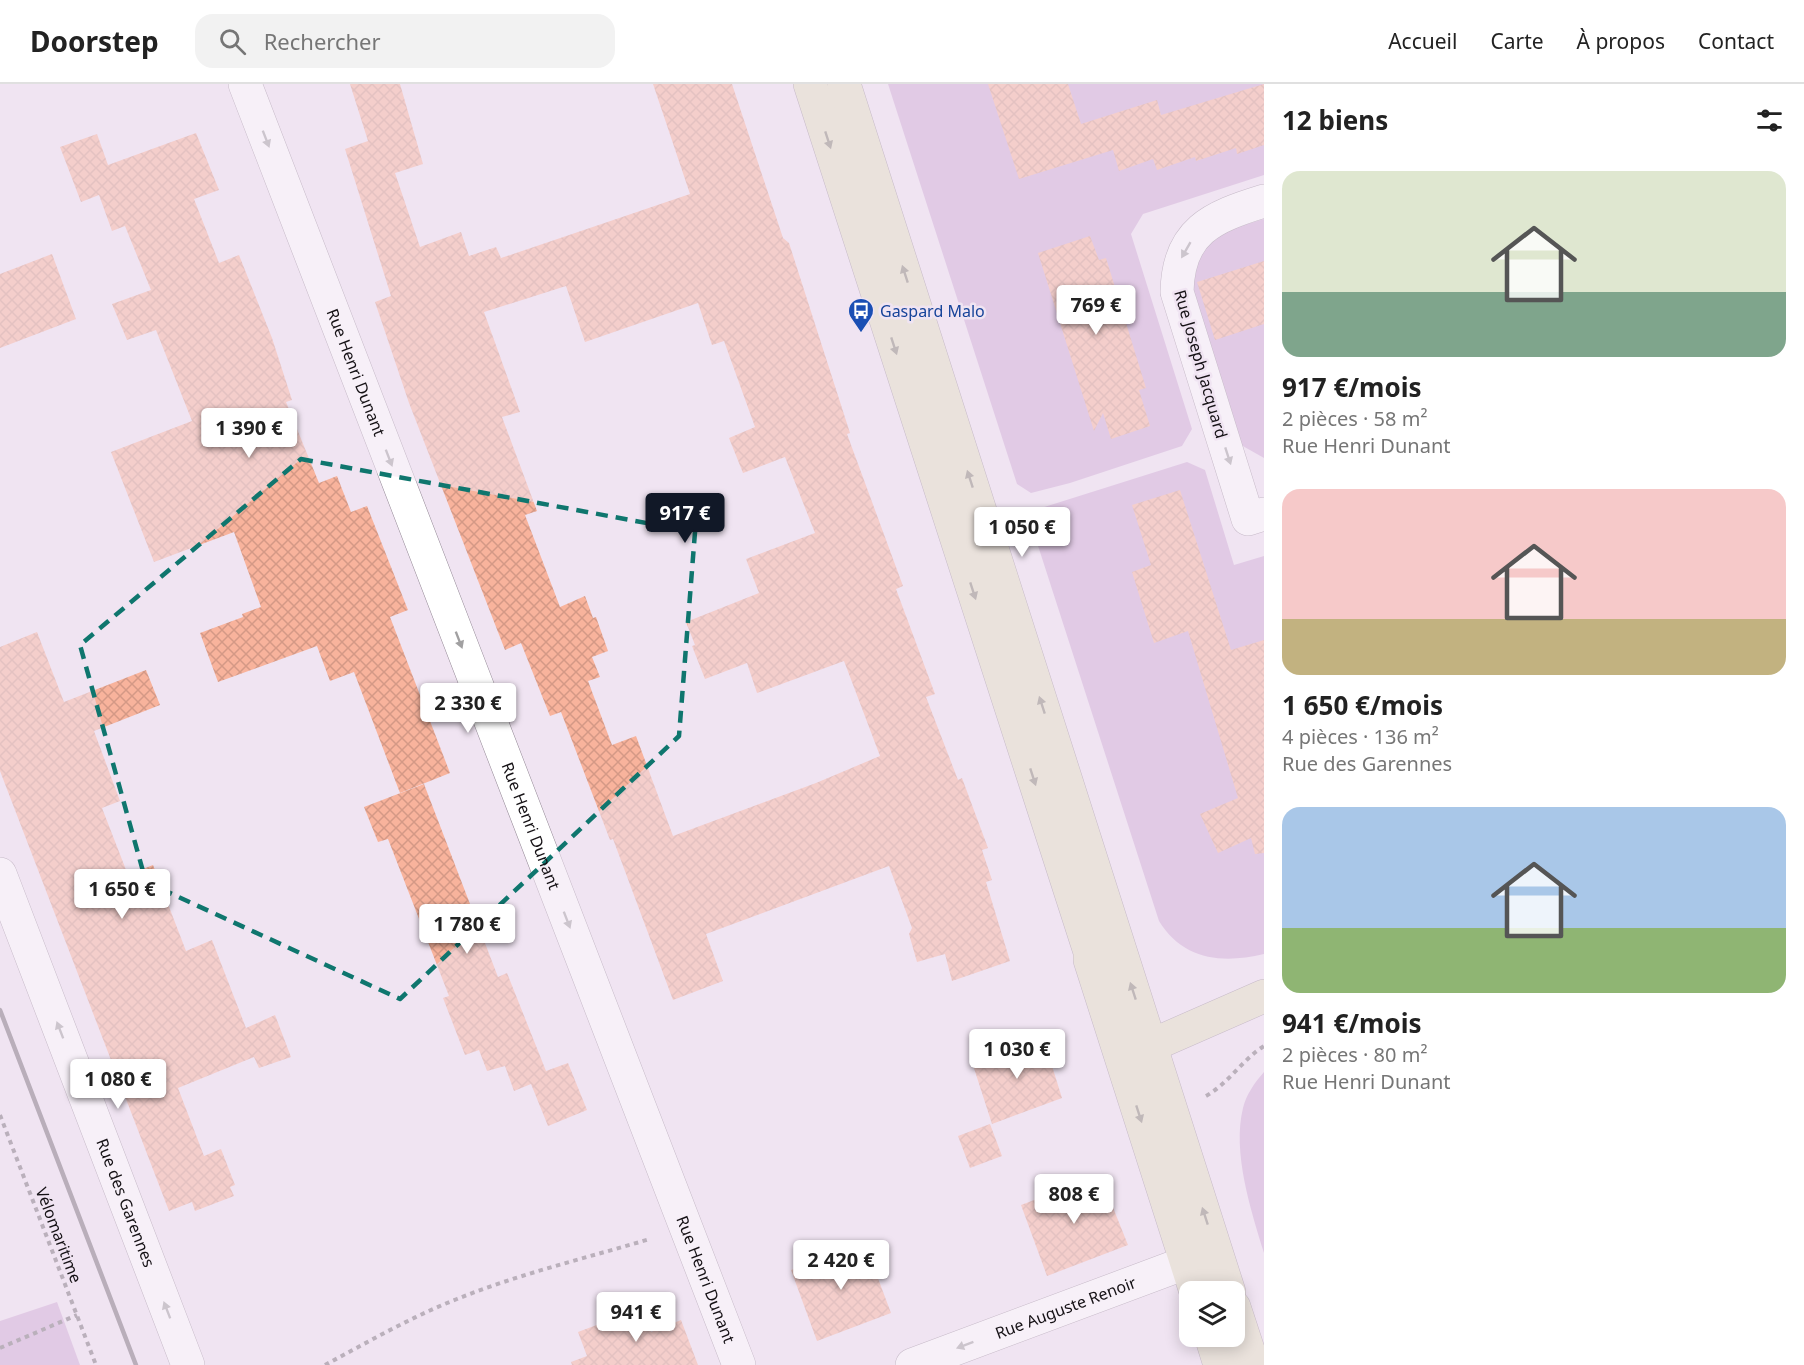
<!DOCTYPE html>
<html lang="fr">
<meta charset="utf-8">
<style>
:root{--surface:#fff;--page:#f2f2f2;--text:#222;--muted:#767676;--line:#e0e0e0;--accent:#111827}
body{margin:0;font-family:"Noto Sans",sans-serif;background:var(--page);color:var(--text);height:100vh;display:flex;flex-direction:column;font-size:22px;white-space:nowrap}
*{box-sizing:border-box;margin:0}
p{font-size:20px;color:var(--muted)}
.icon{flex:none;width:33px;height:33px;fill:none;stroke:currentColor;stroke-width:2;stroke-linecap:round;stroke-linejoin:round}
.map{position:relative;flex:1;overflow:hidden}
.panel{display:flex;flex-direction:column;background:var(--surface);width:540px}
.panel>*{flex:none}
.controls{position:absolute;left:1179px;top:1197px;display:grid;gap:12px}
.controls a{display:grid;place-items:center;width:66px;height:66px;border-radius:12px;background:var(--surface);box-shadow:0 3px 15px #0003;font-size:30px}
.price{position:absolute;translate:-50% -51px;padding:0 14px;border-radius:6px;background:#fff;color:#222;font-size:20px;line-height:39px;filter:drop-shadow(0 2px 3px #0008)}
.price::after{content:'';position:absolute;left:50%;top:36px;width:18px;height:14px;margin-left:-9px;background:inherit;clip-path:polygon(0 0,100% 0,50% 100%)}
.price.selected{background:var(--accent);color:#fff}
ul{padding:0;list-style:none}
li{display:grid;align-content:center;gap:12px;height:318px;padding:0 18px}
li span{display:grid;place-items:center;height:186px;border-radius:18px;color:#555}
li>.icon{margin-inline-start:auto}
span .icon{width:108px;height:108px;fill:#fffc;stroke-width:1}
li b{font-size:26px}
h2{display:flex;justify-content:space-between;align-items:center;height:72px;padding:0 18px;font-size:26px}
header{display:flex;align-items:center;gap:36px;box-sizing:border-box;height:84px;padding:0 30px;background:var(--surface);border-bottom:2px solid var(--line)}
header strong{font-size:28px}
nav{display:flex;gap:33px;margin-inline-start:auto;font-size:21px}
.search{width:420px;height:54px;background:var(--page);display:flex;align-items:center;gap:15px;box-sizing:border-box;padding:0 21px;border-radius:18px;color:var(--muted);font-size:22px}
main{display:flex;flex:1;min-height:0}
.map>svg:first-child{display:block}
.grass{fill:#ceacd5}
.building{fill:url(#building-cross-hatch);fill-rule:evenodd}
.lines{fill:none;stroke-linecap:round;stroke-linejoin:round}
.street-casing{stroke:#948996;stroke-width:34}
.secondary-casing{stroke:#948996;stroke-width:34}
.path{stroke:#787179;stroke-width:4;stroke-dasharray:4.5 4.5;stroke-linecap:butt}
.street{stroke:#fff;stroke-width:33}
.secondary{stroke:#e3e1c2;stroke-width:33}
.rail{stroke:#756d76;stroke-width:4.5}
.oneway{fill:#a1a0a1}
.oneway2{fill:#868374}
.marked{fill:none;stroke:#0f766e;stroke-width:4.5;stroke-dasharray:12 8;stroke-linejoin:round}
.labels{text-anchor:middle;dominant-baseline:central;stroke-width:5;stroke-linejoin:round;paint-order:stroke}
.transit-label{font-size:16px;fill:#164399;stroke:#f0e4f2;text-anchor:start}
.street-label{font-size:16px;fill:#151115;stroke:#f0e4f2}
</style>
<header>
<strong>Doorstep</strong>
<div class="search"><svg class="icon" aria-label="search" viewBox="0 0 24 24"><circle cx="10" cy="10" r="6"/><path d="M15 15l6 6"/></svg>Rechercher</div>
<nav><a>Accueil</a><a>Carte</a><a>À propos</a><a>Contact</a></nav>
</header>
<main>
<div class="map">
<svg width="1264" height="1281" viewBox="0 0 1264 1281">
<defs>
<pattern id="building-cross-hatch" width="8" height="8" patternUnits="userSpaceOnUse" patternTransform="scale(1.5)"><rect width="8" height="8" fill="#f8b39c"/><path d="M0 0l8 8M0 8l8-8" fill="none" stroke="#d49986"/></pattern>
</defs>
<rect width="100%" height="100%" fill="#f0e4f2"/>
<g class="grass">
<path d="M888,0h376v91l-121,39 -12,20 61,195 -10,17 -112,37 -39,10 -14,-9z"/>
<path d="M1264,135v239l-23,-13 -50,-151 6,-35 17,-21 17,-9z"/>
<path d="M1187,378l18,8 29,95 30,-9v398c-42,10 -81,6 -105,-33l-128,-397 7,-15z"/>
<path d="M1264,988v181c-13,-42 -32,-101 -21,-145 3,-13 12,-26 21,-36z"/>
<path d="M57,1218l23,63h-80v-44z"/>
</g>
<g class="building">
<path d="M350,0h50l23,80 -28,9 25,74 41,-15 8,24 27,-9 5,11 189,-64 -37,-110h79l51,154 6,5 61,190 -3,1 56,152 -7,3 39,105 -9,3 32,83 4,-2 26,70 -6,2 10,30 -6,2 24,79 -58,20 -7,-27 -28,8 -8,-28 3,-6 -23,-62 -183,68 17,47 -50,19 -60,-161 -3,1 -49,-128 -11,4 -29,-73 -16,7 -96,-247 -34,-101 16,-6 -46,-147 23,-8zM566,202l19,56 113,-39 14,42 12,-4 31,86 -26,11 14,35 42,-16 30,76 -69,26 13,34 -73,29 9,23 -3,1 13,33 42,-16 10,30 87,-32 36,95 -64,27 -143,53 -37,-100 -24,9 -24,-64 12,-4 -8,-20 16,-6 -12,-34 -3,1 -8,-22 -25,11 -35,-92 12,-4 -35,-94 18,-5 -36,-100z"/>
<path d="M988,0h80l13,40 76,-24 4,15 103,-31v61l-27,9 -1,-6 -40,13 -1,-4 -38,13 -4,-11 -34,12 -6,-21 -94,29z"/>
<path d="M196,49l23,57 -25,9 25,64 20,-8 33,83 20,62 -6,2 33,81 18,-7 14,36 16,-6 41,104 -18,7 60,156 -50,20 -46,-121 -24,9 -13,-35 -99,36 -18,-49 43,-16 -1,-3 19,-7 -27,-75 -80,30 -43,-110 81,-31 -36,-91 -29,10 -15,-36 39,-14 -26,-64 -13,5 -13,-36 -18,7 -21,-55 37,-13 11,31z"/>
<path d="M1090,152l9,24 7,-2 40,130 -7,2 11,36 -39,13 -8,-26 -9,18 -56,-178z"/>
<path d="M52,170l24,65 -76,29v-74z"/>
<path d="M1264,177v63l-49,16 -18,-58z"/>
<path d="M1180,406l51,160 33,-10v213l-9,1 -4,-16 -33,15 -18,-39 38,-16 -50,-167 -34,12 -22,-71 19,-7 -19,-60z"/>
<path d="M37,548l27,70 82,-32 14,35 -66,26 26,70 -18,7 26,67 25,-10 33,86 26,-11 34,88 29,-13 16,42 -32,11 -5,-11 -76,31 26,68 17,-7 14,36 -5,2 4,9 -39,15 -3,-9 -23,9 -169,-440v-124z"/>
<path d="M424,700l74,193 9,-4 39,98 22,-8 19,47 -39,16 -17,-42 -17,7 -9,-25 -18,5 -8,-21 -14,5 -22,-57 6,-2 -61,-157 -10,3 -14,-35z"/>
<path d="M1043,953l19,61 -70,26 -21,-65z"/>
<path d="M990,1040l12,32 -32,12 -12,-32z"/>
<path d="M1100,1091l28,70 -81,31 -26,-71z"/>
<path d="M864,1157l27,72 -74,28 -26,-71z"/>
<path d="M642,1224l9,24 30,-12 17,45h-126l-1,-3 16,-6 -9,-24z"/>
</g>
<g class="lines">
<defs>
<g id="street">
<path id="s1" d="M245,0l494,1281"/>
<path d="M1264,117c-52,16 -86,30 -87,91l71,227 16,-5"/>
<path id="s2" d="M0,790l188,491"/>
<path id="s3" d="M912,1281l300,-112"/>
</g>
<g id="secondary">
<path d="M810,0l280,868v8l106,332"/>
<path d="M844,0l385,1208"/>
<path d="M1132,970l132,-58"/>
<path d="M1234,1223l19,58"/>
<path d="M1211,1252l9,29"/>
</g>
</defs>
<use href="#street" class="street-casing"/>
<use href="#secondary" class="secondary-casing"/>
<g class="path">
<path d="M1206,1012c23,-13 36,-36 58,-50"/>
<path d="M0,1031l96,250"/>
<path d="M0,1264l77,-33"/>
<path d="M325,1281c43,-23 86,-48 132,-66 62,-25 129,-41 193,-60"/>
</g>
<use href="#street" class="street"/>
<use href="#secondary" class="secondary"/>
<path class="rail" d="M0,926l136,355"/>
</g>
<defs><path id="oneway-solid" d="M-6-.8H1V-3.2L6.5 0L1 3.2V.8H-6Z" transform="scale(1.5)"/></defs>
<g class="oneway">
<use href="#oneway-solid" transform="translate(266 55) rotate(69)"/>
<use href="#oneway-solid" transform="translate(1186 166) rotate(120)"/>
<use href="#oneway-solid" transform="translate(1228 372) rotate(72)"/>
<use href="#oneway-solid" transform="translate(389 374) rotate(69)"/>
<use href="#oneway-solid" transform="translate(459 556) rotate(69)"/>
<use href="#oneway-solid" transform="translate(567 836) rotate(69)"/>
<use href="#oneway-solid" transform="translate(60 946) rotate(-111)"/>
<use href="#oneway-solid" transform="translate(167 1226) rotate(-111)"/>
<use href="#oneway-solid" transform="translate(965 1261) rotate(159)"/>
</g>
<g class="oneway2">
<use href="#oneway-solid" transform="translate(828 56) rotate(72)"/>
<use href="#oneway-solid" transform="translate(905 190) rotate(-108)"/>
<use href="#oneway-solid" transform="translate(894 262) rotate(72)"/>
<use href="#oneway-solid" transform="translate(970 395) rotate(-108)"/>
<use href="#oneway-solid" transform="translate(973 507) rotate(72)"/>
<use href="#oneway-solid" transform="translate(1042 621) rotate(-108)"/>
<use href="#oneway-solid" transform="translate(1033 693) rotate(72)"/>
<use href="#oneway-solid" transform="translate(1133 907) rotate(-108)"/>
<use href="#oneway-solid" transform="translate(1139 1030) rotate(72)"/>
<use href="#oneway-solid" transform="translate(1205 1132) rotate(-108)"/>
</g>
<path d="M0 0H1264V1281H0ZM301,375l394,73 -16,204 -279,263 -254,-117 -66,-237z" fill="#f0e4f2" fill-opacity=".55" fill-rule="evenodd"/>
<path class="marked" d="M301,375l394,73 -16,204 -279,263 -254,-117 -66,-237z"/>
<defs>
<symbol id="bus-pin" viewBox="-11 -11 22 30"><path d="M0 17L-7.5 6A9.5 9.5 0 1 1 7.5 6Z" fill="#1a4fb4" stroke="#f0e4f2"/><path d="M-5-6H5V4H4V6H2V4H-2V6H-4V4H-5ZM-3.5-4V0h7V-4ZM-3.5 1.2v1.5H-2V1.2ZM2 1.2v1.5H3.5V1.2Z" fill="#fff"/></symbol>
</defs>
<g fill-rule="evenodd">
<use href="#bus-pin" x="846" y="212" width="30" height="40"/>
</g>
<g class="labels">
<g class="transit-label">
<text x="880" y="227">Gaspard Malo</text>
</g>
<g class="street-label">
<text transform="translate(1201 280) rotate(74)">Rue Joseph Jacquard</text>
<text stroke="none"><textPath href="#s1" startOffset="309">Rue Henri Dunant</textPath></text>
<text stroke="none"><textPath href="#s1" startOffset="795">Rue Henri Dunant</textPath></text>
<text stroke="none"><textPath href="#s2" startOffset="352">Rue des Garennes</textPath></text>
<text transform="translate(59 1151) rotate(69)">Vélomaritime</text>
<text stroke="none"><textPath href="#s1" startOffset="1281">Rue Henri Dunant</textPath></text>
<text stroke="none"><textPath href="#s3" startOffset="164">Rue Auguste Renoir</textPath></text>
</g>
</g>
</svg>
<div class="controls">
<a><svg class="icon" aria-label="layers" viewBox="0 0 24 24"><path d="M12 4l9 5-9 5-9-5zM3 14l9 5 9-5"/></svg></a>
</div>
<b class="price" style="left:1096px;top:252px">769 €</b>
<b class="price" style="left:249px;top:375px">1 390 €</b>
<b class="price selected" style="left:685px;top:460px">917 €</b>
<b class="price" style="left:1022px;top:474px">1 050 €</b>
<b class="price" style="left:468px;top:650px">2 330 €</b>
<b class="price" style="left:122px;top:836px">1 650 €</b>
<b class="price" style="left:467px;top:871px">1 780 €</b>
<b class="price" style="left:1017px;top:996px">1 030 €</b>
<b class="price" style="left:118px;top:1026px">1 080 €</b>
<b class="price" style="left:1074px;top:1141px">808 €</b>
<b class="price" style="left:841px;top:1207px">2 420 €</b>
<b class="price" style="left:636px;top:1259px">941 €</b>
</div>
<section class="panel">
<h2>12 biens<svg class="icon" aria-label="filters" viewBox="0 0 24 24"><path d="M4 7h16M4 17h16"/><circle cx="9" cy="7" r="2"/><circle cx="15" cy="17" r="2"/></svg></h2>
<ul>
<li><span style="background:linear-gradient(#dfe7d0 65%,#7fa58c 0)"><svg class="icon" aria-label="home" viewBox="0 0 24 24"><path d="M3 11l9-7 9 7M6 9v11h12V9"/></svg></span><div><b>917 €/mois</b><p>2 pièces · 58 m²</p><p>Rue Henri Dunant</p></div></li>
<li><span style="background:linear-gradient(#f6c9c9 70%,#c2b280 0)"><svg class="icon" aria-label="home" viewBox="0 0 24 24"><path d="M3 11l9-7 9 7M6 9v11h12V9"/></svg></span><div><b>1 650 €/mois</b><p>4 pièces · 136 m²</p><p>Rue des Garennes</p></div></li>
<li><span style="background:linear-gradient(#a9c7e8 65%,#8fb573 0)"><svg class="icon" aria-label="home" viewBox="0 0 24 24"><path d="M3 11l9-7 9 7M6 9v11h12V9"/></svg></span><div><b>941 €/mois</b><p>2 pièces · 80 m²</p><p>Rue Henri Dunant</p></div></li>
</ul>
</section>
</main>
